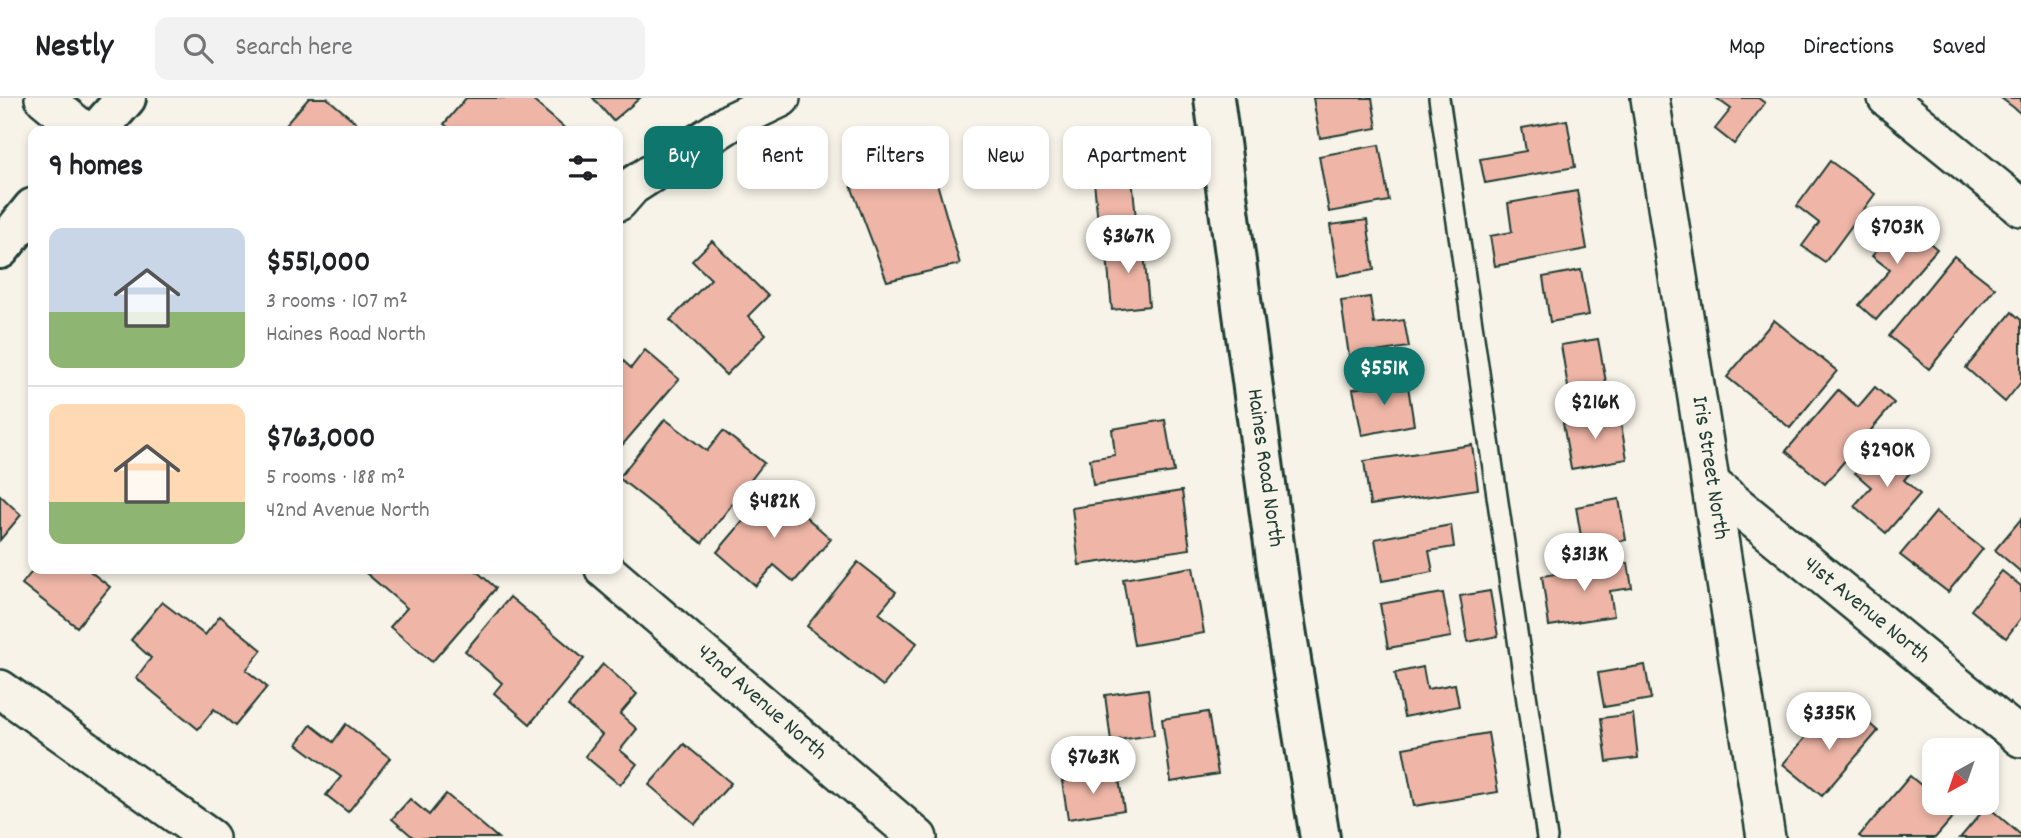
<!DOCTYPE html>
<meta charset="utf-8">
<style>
:root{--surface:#fff;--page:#f2f2f2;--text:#202124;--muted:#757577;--line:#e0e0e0;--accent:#0f766e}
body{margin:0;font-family:Dekko,sans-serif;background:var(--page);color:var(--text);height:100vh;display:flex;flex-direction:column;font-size:26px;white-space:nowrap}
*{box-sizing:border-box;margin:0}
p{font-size:23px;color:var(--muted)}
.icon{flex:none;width:38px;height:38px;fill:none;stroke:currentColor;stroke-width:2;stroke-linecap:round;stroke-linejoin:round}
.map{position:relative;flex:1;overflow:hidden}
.sheet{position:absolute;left:28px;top:28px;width:595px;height:448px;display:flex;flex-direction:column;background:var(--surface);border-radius:14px;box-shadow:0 4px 10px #0003}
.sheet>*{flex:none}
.banner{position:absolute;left:644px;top:28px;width:665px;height:63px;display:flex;gap:14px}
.needle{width:46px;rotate:220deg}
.buttons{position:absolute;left:1922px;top:640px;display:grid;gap:14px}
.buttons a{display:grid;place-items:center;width:77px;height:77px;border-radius:14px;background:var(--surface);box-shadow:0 4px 10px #0003;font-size:35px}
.price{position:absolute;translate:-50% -60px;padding:0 16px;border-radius:24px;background:#fff;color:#222;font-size:23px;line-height:46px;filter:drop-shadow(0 2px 4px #0008)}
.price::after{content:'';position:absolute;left:50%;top:42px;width:21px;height:16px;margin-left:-10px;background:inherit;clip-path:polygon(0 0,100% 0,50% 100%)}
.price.active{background:var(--accent);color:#fff}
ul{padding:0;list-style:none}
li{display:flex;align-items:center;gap:21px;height:175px;padding:0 21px}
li+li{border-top:2px solid var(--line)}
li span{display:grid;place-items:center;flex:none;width:196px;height:140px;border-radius:14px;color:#555}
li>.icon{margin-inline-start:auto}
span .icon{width:84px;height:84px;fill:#fffc;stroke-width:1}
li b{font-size:30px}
h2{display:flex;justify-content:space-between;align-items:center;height:84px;padding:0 21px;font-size:30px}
.tag{padding:0 24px;border-radius:14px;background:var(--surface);box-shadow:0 4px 10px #0003;font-size:24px;line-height:63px}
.tag.active{background:var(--accent);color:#fff}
header{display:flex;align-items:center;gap:42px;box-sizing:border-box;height:98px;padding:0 35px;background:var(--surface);border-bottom:2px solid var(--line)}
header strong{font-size:33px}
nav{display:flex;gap:38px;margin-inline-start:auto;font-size:24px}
.search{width:490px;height:63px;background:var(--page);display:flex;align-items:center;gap:18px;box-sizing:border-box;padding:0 24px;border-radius:14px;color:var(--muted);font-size:26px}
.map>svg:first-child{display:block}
.building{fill:#efb6a7;stroke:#1f3d34;stroke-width:2}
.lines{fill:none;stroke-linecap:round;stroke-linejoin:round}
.lane-casing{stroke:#1f3d34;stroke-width:24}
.street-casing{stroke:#1f3d34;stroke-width:42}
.secondary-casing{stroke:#1f3d34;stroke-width:44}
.lane{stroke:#f7f3e8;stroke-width:19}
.street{stroke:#f7f3e8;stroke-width:37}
.secondary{stroke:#f7f3e8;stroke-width:38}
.labels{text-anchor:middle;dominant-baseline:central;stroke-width:5;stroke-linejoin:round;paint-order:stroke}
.street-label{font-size:23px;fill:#1f3d34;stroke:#f7f3e8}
</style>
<header>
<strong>Nestly</strong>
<div class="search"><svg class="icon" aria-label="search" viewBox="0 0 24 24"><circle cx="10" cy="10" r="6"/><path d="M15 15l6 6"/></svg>Search here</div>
<nav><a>Map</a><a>Directions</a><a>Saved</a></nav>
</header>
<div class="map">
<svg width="2021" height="740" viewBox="0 0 2021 740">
<rect width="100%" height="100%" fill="#f7f3e8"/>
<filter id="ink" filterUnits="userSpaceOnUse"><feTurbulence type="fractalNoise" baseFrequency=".0143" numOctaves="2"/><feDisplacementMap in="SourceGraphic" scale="14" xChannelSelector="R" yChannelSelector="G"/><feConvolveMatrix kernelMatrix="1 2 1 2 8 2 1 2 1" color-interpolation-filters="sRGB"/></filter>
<g filter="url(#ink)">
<g class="building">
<path d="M309,0h18l39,33h-86z"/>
<path d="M466,0h64l38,33h-116l-8,-7z"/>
<path d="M593,0h47l-27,23z"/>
<path d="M1313,0h59l5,30 -57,10z"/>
<path d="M1716,0h42l7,5 -31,41 -19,-15 16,-20z"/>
<path d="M2001,0h20v16l-8,-7z"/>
<path d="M1567,22l8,47 -90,16 -5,-24 46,-8 -4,-23z"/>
<path d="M1379,47l10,56 -60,11 -10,-56z"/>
<path d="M1830,63l45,33 -50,68 -23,-16 17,-23 -22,-17z"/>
<path d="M931,64l29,102 -73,17 -36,-95z"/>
<path d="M1131,69l5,52 -38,4 -5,-52z"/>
<path d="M1577,93l10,58 -92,17 -5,-30 22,-4 -4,-29z"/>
<path d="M1367,122l7,50 -36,6 -8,-51z"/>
<path d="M1903,122l34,29 -61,71 -17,-15 31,-35 -18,-14z"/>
<path d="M712,143l56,55 -20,20 18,18 -40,41 -56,-55 41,-41 -19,-18z"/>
<path d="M1143,143l6,65 -37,4 -6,-65z"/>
<path d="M1954,158l41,32 -66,81 -40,-33z"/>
<path d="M1581,172l8,45 -39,7 -7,-45z"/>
<path d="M1370,199l4,27 30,-4 5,27 -60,9 -8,-55z"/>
<path d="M2012,214l9,8v62l-16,20 -39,-34z"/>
<path d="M1774,222l63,51 -47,57 -63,-51z"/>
<path d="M1598,241l11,59 -38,7 -10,-60z"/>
<path d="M645,252l34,29 -61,71v-94l13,12z"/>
<path d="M1407,282l7,45 -52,10 -9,-46z"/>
<path d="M1875,289l19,16 -69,81 -39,-33 52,-61 20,17z"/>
<path d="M1619,315l8,46 -56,10 -8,-46z"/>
<path d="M665,321l42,32 16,-20 41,32 -62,80 -83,-65z"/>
<path d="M1165,322l9,52 -81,13 -3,-26 25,-4 -3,-26z"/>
<path d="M1472,347l6,44 -108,16 -6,-44z"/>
<path d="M1904,349l16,14 -16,19 16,14 -34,39 -32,-27 17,-19 -16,-14 17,-20 16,14z"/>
<path d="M772,389l59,52 -37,43 -20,-17 -18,21 -39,-34z"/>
<path d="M1182,393l8,58 -111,16 -7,-57z"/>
<path d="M0,397l21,20 -21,25z"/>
<path d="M1619,401l7,41 -43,8 -7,-41z"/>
<path d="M1936,414l47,37 -35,43 -48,-37z"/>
<path d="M2021,421v53l-26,-22z"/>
<path d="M1451,427l3,22 -25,4 4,21 -51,9 -7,-42z"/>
<path d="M858,464l38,30 -17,21 38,30 -34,43 -76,-60z"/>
<path d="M1628,465l4,25 -22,3 4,25 -65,10 -7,-50z"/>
<path d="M1193,469l11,66 -70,12 -11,-66z"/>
<path d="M34,471h53l23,18 -33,40 -55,-43z"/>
<path d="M369,471h105l22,19 -64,74 -42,-35 17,-19 -41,-35z"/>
<path d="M2002,473l19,15v32l-15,20 -35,-28z"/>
<path d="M1490,493l8,45 -30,6 -8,-46z"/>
<path d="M1443,495l8,44 -63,11 -8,-44z"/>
<path d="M510,499l74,62 -54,65 -36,-31 8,-10 -37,-32z"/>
<path d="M162,504l43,33 15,-19 42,34 -16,20 21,17 -32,39 -21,-17 -16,20 -62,-51 15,-20 -20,-18z"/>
<path d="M603,566l34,30 -17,20 17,15 -17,21 17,14 -17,21 -35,-29 17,-21 -34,-29z"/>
<path d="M1645,567l6,34 -47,8 -6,-34z"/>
<path d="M1423,569l4,22 28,-5 4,22 -55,11 -9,-44z"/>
<path d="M1148,591l6,46 -43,6 -6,-46z"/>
<path d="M1208,614l10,62 -47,8 -9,-63z"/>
<path d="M1633,616l5,44 -31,4 -6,-44z"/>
<path d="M1825,616l20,17 14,-16 19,16 -56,65 -39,-32z"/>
<path d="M346,626l44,34 -42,54 -22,-17 15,-18 -44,-33 14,-19 22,17z"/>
<path d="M1488,635l10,59 -84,14 -11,-58z"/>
<path d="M684,646l47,39 -36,41 -46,-39z"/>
<path d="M1118,675l6,37 -56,9 -6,-38z"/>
<path d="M1910,678l24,20v7h8l13,12 -20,23h-73l-3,-2z"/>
<path d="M446,696l52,44h-84l-22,-19 18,-20 19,16z"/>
<path d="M1987,708l34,29v3h-61z"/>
</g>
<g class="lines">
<defs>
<path id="lane" d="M1439,0l108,740"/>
<g id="street">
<path d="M44,0l40,33"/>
<path d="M1650,0l116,740"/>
<path d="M1887,0l134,109"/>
<path d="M618,104l14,-16 99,-64 50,-24"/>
<path d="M1711,386l310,254"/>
<path d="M604,471l314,269"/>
<path d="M0,591l210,149"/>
</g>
<g id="secondary">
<path d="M1214,0l69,513 37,227"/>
<path d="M97,33l29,-33"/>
<path d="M0,151l33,-41"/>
</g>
</defs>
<use href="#lane" class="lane-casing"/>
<use href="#street" class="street-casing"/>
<use href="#secondary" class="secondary-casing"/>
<use href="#lane" class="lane"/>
<use href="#street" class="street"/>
<use href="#secondary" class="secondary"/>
</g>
</g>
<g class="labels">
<g class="street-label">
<text transform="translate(1264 370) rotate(82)">Haines Road North</text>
<text transform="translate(1709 370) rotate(81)">Iris Street North</text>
<text transform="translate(1866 513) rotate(39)">41st Avenue North</text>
<text transform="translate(761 605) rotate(41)">42nd Avenue North</text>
</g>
</g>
</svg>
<div class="buttons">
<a><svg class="needle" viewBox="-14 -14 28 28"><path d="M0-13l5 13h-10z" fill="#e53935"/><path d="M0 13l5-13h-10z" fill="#757577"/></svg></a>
</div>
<b class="price" style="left:1897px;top:168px">$703K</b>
<b class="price" style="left:1128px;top:177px">$367K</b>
<b class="price active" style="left:1384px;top:309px">$551K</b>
<b class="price" style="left:1595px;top:343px">$216K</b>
<b class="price" style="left:1887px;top:391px">$290K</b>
<b class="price" style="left:774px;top:442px">$482K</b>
<b class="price" style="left:1584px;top:495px">$313K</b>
<b class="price" style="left:1829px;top:654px">$335K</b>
<b class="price" style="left:1093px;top:698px">$763K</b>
<div class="banner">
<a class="tag active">Buy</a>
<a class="tag">Rent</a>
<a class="tag">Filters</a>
<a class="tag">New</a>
<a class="tag">Apartment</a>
</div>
<section class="sheet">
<h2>9 homes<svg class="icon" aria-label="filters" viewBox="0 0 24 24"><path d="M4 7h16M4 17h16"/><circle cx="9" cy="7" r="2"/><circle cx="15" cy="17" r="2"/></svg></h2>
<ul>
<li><span style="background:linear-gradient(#c9d6e8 60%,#8fb573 0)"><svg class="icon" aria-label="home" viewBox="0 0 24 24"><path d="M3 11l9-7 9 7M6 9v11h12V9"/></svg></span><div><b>$551,000</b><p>3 rooms · 107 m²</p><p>Haines Road North</p></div></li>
<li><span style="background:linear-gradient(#ffd9b3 70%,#8fb573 0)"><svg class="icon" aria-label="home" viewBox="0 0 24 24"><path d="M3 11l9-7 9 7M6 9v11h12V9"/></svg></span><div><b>$763,000</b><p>5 rooms · 188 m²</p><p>42nd Avenue North</p></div></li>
</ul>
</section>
</div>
